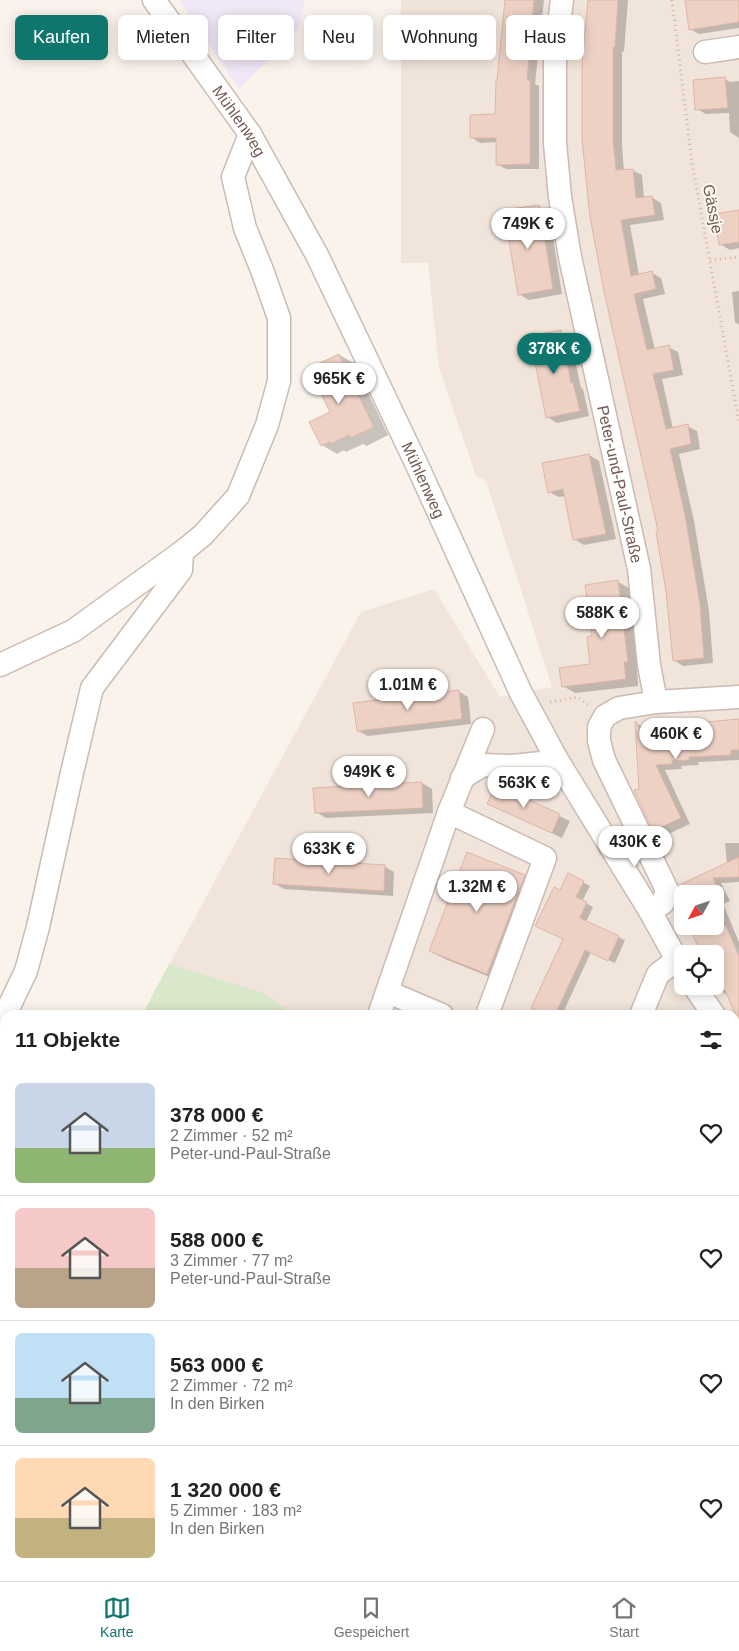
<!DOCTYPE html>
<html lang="de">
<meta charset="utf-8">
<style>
:root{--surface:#fff;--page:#f2f2f2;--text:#222;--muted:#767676;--line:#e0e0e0;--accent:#0f766e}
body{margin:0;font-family:Arial,sans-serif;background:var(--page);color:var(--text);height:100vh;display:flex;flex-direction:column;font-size:19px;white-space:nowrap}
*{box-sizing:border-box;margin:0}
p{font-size:16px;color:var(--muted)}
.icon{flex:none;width:28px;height:28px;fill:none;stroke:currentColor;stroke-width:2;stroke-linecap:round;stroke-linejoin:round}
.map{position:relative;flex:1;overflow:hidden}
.panel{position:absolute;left:0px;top:1010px;width:740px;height:571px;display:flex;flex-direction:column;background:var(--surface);border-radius:15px 15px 0 0;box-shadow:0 2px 12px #0003}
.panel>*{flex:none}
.hud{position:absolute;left:15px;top:15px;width:710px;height:45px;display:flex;gap:10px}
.needle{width:32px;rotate:230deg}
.fabs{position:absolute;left:674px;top:885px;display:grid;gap:10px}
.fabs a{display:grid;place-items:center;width:50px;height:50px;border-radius:8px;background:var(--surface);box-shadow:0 2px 12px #0003;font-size:25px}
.price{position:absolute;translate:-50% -42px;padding:0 11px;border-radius:18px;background:#fff;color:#222;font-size:16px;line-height:32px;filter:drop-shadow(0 1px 2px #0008)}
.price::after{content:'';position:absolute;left:50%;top:30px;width:15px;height:11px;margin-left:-8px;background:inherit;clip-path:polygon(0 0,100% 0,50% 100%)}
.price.selected{background:var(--accent);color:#fff}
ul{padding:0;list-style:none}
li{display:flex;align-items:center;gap:15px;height:125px;padding:0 15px}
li+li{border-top:1px solid var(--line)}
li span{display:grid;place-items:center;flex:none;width:140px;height:100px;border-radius:8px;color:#555}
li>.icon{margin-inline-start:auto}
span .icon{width:60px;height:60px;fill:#fffc;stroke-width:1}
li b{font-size:21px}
h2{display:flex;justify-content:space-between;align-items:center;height:60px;padding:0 15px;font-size:21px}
.tag{padding:0 18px;border-radius:8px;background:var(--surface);box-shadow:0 2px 12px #0003;font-size:18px;line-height:45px}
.tag.selected{background:var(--accent);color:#fff}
.menu{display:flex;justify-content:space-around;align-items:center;height:70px;border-top:1px solid var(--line);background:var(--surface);font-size:14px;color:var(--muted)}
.menu a{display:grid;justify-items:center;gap:2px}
.menu .selected{color:var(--accent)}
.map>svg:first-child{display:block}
.residential{fill:#f1e4da;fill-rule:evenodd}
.education{fill:#f0e7f7}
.green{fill:#d9e7ca}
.shadow{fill:#0003}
.building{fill:#edd1c5;stroke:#deb6a7}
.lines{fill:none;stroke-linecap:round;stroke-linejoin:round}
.minor-casing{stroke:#ccbab1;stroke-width:25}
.path{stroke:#d2b4a8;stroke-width:3;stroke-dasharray:1 4;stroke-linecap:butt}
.minor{stroke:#fff;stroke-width:22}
.labels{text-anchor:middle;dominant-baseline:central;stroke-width:4;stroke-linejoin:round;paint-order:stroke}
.street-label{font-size:16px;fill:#735950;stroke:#fdf7f1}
</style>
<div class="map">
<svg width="739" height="1581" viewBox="0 0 739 1581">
<rect width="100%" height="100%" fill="#faf3eb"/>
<path class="residential" d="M401,0h338v1581h-739v-386l5,-5v386h730v-561h-593l219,-403 73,-23 66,108 52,-10 -66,-206 -10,-5 -37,-108 -11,-105h-27zM682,894h33v32h-33zM682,954h33v32h-33z"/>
<path class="education" d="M179,0h126l-6,29 -60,60z"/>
<g class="green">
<path d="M169,964l94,29 30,22h-151z"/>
<path d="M5,1499v71l-5,-4v-61z"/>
<path d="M12,1576h366l-3,5h-356z"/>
</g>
<g class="shadow">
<path d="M506,0h38l-9,84 4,2v83h-33l-9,-5v-22l-17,1 -9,-6 26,-22z"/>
<path d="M589,0h39l-4,52 -2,-1v95l2,25 8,-1 10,5 2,23 7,-1 10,6 3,17 -34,5 9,50 13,-2 9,5 4,16 -22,5 12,51 13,-3 10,5 5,23 -21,4 11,50 14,-3 10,5 3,18 -21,5 15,67 15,90 4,52 -30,3 -9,-6 -15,-128z"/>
<path d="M686,0h53v28l-40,6 -9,-5z"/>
<path d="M725,79l5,3 9,-1v57l-9,-6 -1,-19 -23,1 -9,-5z"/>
<path d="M539,207l10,5 13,82 -33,6 -10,-6z"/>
<path d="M739,211v37l-9,2 -10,-6z"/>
<path d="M739,291v34l-4,-3 -3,-30z"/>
<path d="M560,332l10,5 11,51 2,1 6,27 -32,7 -10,-6z"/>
<path d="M339,355l15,8 34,72 -21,11 -4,-2 -17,8 -2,-2 -7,4 -15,-9 10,-33 -7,-37z"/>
<path d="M589,455l10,6 17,78 -32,6 -10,-6 -8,-43 -7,1 -10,-5z"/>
<path d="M618,582l13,7 9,80h-3l1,17 -63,7 -12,-7 28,-21 2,-28z"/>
<path d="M458,691l10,6 3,27 -103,12 -10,-5z"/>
<path d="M739,721v39l-41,2 1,3 -18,1 1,3 -17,1 25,54 -26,12 -10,-5 -18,-40 5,-1 -5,-67 10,6z"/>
<path d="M422,783l10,6 1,24 -107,5 -10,-6 -1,-23z"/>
<path d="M496,787l74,34 -8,17 -73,-34z"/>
<path d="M725,843h14v39l-18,1 9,18 -7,3 16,38v80l-11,-26 -7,-5 -6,-12v-85h-30l42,-30z"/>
<path d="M384,866l10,6 -1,24 -109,-7 -10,-6z"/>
<path d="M569,875l21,11 -8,15 11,6 -7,15 39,18 -10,23 -24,-11 -29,63h-15l17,-76 -3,-48z"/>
<path d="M524,876l15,8 -37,98 -57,-23 -15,-8z"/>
<path d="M735,1075l4,4v42l-4,-2z"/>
<path d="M739,1180v39l-4,-4v-31z"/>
<path d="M735,1320l4,4v34l-4,3z"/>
<path d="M664,1576h21l6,5h-32z"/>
<path d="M730,1576h4l5,3v2h-14z"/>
</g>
<g class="building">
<path d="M505,0h29l-7,80h3v84l-34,1v-27h-26v-23l25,-1 1,-34h1z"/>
<path d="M588,0h30l-3,47h-2v93l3,30 17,-1 3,29 16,-2 3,19 -34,5 10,56 21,-5 4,18 -22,5 13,56 22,-5 5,25 -21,4 13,55 22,-5 3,20 -21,5 15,66 15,89 4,54 -31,3 -7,-70 -10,-59 2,-1 -53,-235 -15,-79 -8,-78v-75z"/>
<path d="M685,0h54v22l-50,8z"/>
<path d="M725,77l3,31 -33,2 -2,-30z"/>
<path d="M539,205l14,84 -35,6 -14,-85z"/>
<path d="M739,210v32l-20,3 -5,-31z"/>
<path d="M561,330l10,53 2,-1 7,29 -34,7 -16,-82z"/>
<path d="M339,354l35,73 -23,11 -2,-3 -18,9 -1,-2 -9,4 -12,-24 21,-10 -16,-33 9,-5 -5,-10z"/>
<path d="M589,454l17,80 -33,6 -10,-51 -15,4 -6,-30z"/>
<path d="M618,580l10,82h-4l2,17 -64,8 -3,-19 31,-4 -3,-27 5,-1 -7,-51z"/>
<path d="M459,690l3,29 -105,12 -4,-28z"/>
<path d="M739,719v31h-8v5l-42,2v3l-17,1v3l-16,1 25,53 -28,13 -19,-41 5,-1 -4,-67 1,-1 3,7z"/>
<path d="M422,782l1,26 -108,5 -2,-25z"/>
<path d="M496,785l64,29 -8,19 -65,-29z"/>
<path d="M467,852l58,23 -38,99 -58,-23z"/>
<path d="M739,857v20l-26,1 7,16h-40l-1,-9z"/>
<path d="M275,858l110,7 -1,26 -111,-7z"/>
<path d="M568,873l16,8 -8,16 11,5 -7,16 39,18 -11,25 -23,-11 -30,65h-9l-15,-7 32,-69 -28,-13 19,-39 6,3z"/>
<path d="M689,926h37l13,30v67l-14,-33 -5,2 -5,-10v-28h-14z"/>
</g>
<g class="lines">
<defs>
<g id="minor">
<path id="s1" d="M154,0l96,134 67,121 100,210 104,228 35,65 94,153 32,58"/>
<path id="s2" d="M562,0l-7,56v87l5,54 10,60 69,312 10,96 7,37"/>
<path d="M705,52l34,-5"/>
<path d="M0,665l73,-34 109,-79"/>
<path d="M462,778l21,-13 30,1 28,-3 15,-5"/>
<path d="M449,812l96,46 -58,157"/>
<path d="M650,911l13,-8 4,-13 -63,-130 -5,-19v-14l6,-11 14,-8 37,-6 83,-5"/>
<path d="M694,986l20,29"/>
<path d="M388,992l54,23"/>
<path d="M5,1015l21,-44 12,-44 33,-150 21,-89 89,-118 1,-18 21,-17 35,-39 29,-71 12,-44v-63l-17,-48 -17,-42 -12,-51 17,-43"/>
<path d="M379,1015l70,-203 34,-83"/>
<path d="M641,1015l17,-41 19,-14"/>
<path d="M735,1042l4,5"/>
<path d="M735,1263l4,-4"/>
<path d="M735,1458l4,1"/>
</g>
</defs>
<use href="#minor" class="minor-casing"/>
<g class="path">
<path d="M672,0l20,163 47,259"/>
<path d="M710,260l29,-3"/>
<path d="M550,702l27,-5 11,8"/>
<path d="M243,1576l1,5"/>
</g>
<use href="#minor" class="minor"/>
</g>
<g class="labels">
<g class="street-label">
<text stroke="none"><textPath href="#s1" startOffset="148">Mühlenweg</textPath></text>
<text transform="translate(713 209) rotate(79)">Gässje</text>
<text stroke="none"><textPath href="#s1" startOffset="552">Mühlenweg</textPath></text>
<text stroke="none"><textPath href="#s2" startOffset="491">Peter-und-Paul-Straße</textPath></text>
</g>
</g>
</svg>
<div class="fabs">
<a><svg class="needle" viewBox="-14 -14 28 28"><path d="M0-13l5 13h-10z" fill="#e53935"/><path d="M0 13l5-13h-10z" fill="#767676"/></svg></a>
<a><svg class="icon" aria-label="locate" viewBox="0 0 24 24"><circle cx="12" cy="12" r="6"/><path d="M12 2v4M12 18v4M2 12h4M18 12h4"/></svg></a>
</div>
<b class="price" style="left:528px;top:250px">749K €</b>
<b class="price selected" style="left:554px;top:375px">378K €</b>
<b class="price" style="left:339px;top:405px">965K €</b>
<b class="price" style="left:602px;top:639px">588K €</b>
<b class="price" style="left:408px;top:711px">1.01M €</b>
<b class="price" style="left:676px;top:760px">460K €</b>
<b class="price" style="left:369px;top:798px">949K €</b>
<b class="price" style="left:524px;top:809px">563K €</b>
<b class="price" style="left:635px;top:868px">430K €</b>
<b class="price" style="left:329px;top:875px">633K €</b>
<b class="price" style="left:477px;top:913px">1.32M €</b>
<div class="hud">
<a class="tag selected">Kaufen</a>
<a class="tag">Mieten</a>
<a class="tag">Filter</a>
<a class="tag">Neu</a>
<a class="tag">Wohnung</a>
<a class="tag">Haus</a>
</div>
<section class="panel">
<h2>11 Objekte<svg class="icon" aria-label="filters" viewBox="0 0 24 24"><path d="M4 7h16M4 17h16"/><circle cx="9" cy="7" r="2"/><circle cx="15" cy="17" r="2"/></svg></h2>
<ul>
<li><span style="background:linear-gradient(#c9d6e8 65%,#8fb573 0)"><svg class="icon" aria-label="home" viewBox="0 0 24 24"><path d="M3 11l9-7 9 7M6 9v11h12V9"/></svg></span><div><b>378 000 €</b><p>2 Zimmer · 52 m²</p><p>Peter-und-Paul-Straße</p></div><svg class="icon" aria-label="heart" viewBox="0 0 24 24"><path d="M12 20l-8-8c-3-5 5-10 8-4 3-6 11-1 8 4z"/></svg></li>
<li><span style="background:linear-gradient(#f6c9c9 60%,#b9a48a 0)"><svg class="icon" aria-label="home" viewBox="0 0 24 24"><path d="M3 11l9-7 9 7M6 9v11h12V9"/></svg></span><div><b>588 000 €</b><p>3 Zimmer · 77 m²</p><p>Peter-und-Paul-Straße</p></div><svg class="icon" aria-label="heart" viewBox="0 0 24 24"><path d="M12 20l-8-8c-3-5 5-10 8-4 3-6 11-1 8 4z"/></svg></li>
<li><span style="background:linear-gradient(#bfe0f5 65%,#7fa58c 0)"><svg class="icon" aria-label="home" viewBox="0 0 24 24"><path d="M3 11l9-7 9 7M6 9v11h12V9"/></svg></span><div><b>563 000 €</b><p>2 Zimmer · 72 m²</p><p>In den Birken</p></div><svg class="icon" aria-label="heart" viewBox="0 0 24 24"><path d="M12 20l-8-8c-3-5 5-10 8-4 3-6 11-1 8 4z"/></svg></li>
<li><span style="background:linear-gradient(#ffd9b3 60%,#c2b280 0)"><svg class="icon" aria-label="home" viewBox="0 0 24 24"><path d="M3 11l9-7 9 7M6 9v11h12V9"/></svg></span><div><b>1 320 000 €</b><p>5 Zimmer · 183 m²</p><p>In den Birken</p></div><svg class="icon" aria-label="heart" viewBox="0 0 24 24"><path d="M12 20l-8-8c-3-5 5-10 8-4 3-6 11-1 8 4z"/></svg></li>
</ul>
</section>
</div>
<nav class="menu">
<a class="selected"><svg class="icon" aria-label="map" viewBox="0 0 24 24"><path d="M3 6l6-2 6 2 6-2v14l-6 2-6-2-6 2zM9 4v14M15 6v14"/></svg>Karte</a>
<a><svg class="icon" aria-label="saved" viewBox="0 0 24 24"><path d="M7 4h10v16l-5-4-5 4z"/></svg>Gespeichert</a>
<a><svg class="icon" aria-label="home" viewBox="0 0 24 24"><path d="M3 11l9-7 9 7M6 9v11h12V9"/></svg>Start</a>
</nav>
